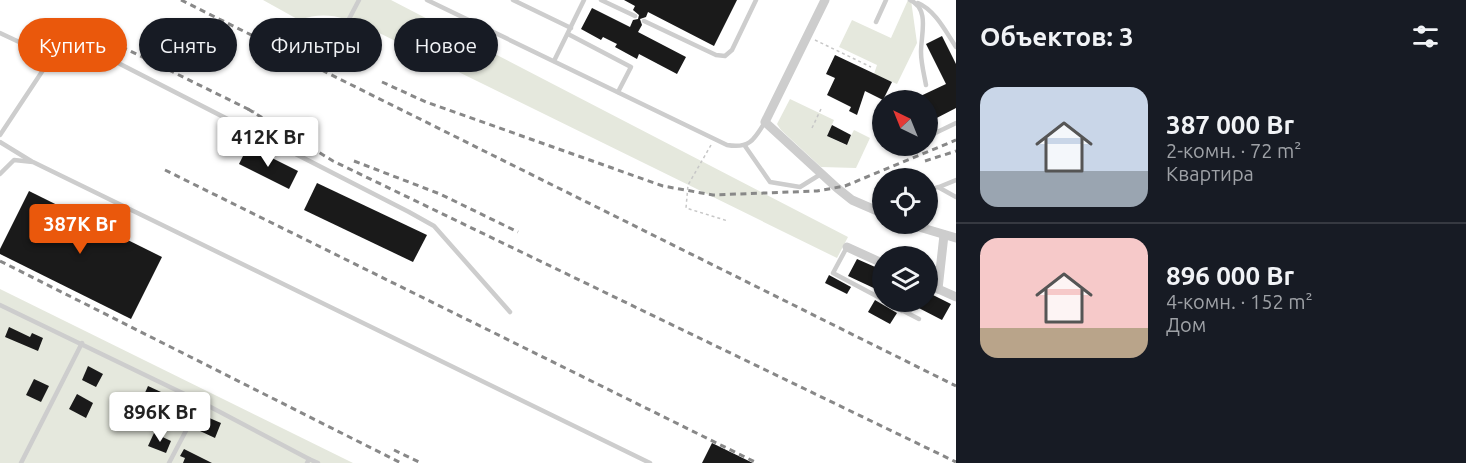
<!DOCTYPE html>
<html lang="ru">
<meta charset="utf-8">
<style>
:root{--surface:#171b24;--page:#20242c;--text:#f1f3f6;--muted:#9ea1a6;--line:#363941;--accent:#ea580c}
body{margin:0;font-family:Ubuntu,sans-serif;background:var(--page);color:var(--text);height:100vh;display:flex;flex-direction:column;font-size:22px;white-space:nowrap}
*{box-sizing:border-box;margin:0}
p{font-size:20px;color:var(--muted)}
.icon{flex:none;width:33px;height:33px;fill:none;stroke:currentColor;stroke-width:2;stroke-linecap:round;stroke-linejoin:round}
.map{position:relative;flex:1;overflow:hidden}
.sheet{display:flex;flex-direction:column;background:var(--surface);width:510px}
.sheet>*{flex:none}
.guide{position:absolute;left:18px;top:18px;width:570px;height:54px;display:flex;gap:12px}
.needle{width:39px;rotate:317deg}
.controls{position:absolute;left:872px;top:90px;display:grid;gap:12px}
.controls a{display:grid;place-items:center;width:66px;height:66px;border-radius:50%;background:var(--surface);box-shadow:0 2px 4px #0004;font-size:30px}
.price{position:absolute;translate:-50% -51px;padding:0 14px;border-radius:6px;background:#fff;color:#222;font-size:20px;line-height:39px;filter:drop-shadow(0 2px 3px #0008)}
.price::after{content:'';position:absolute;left:50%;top:36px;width:18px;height:14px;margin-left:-9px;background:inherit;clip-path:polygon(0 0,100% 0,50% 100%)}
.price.selected{background:var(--accent);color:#fff}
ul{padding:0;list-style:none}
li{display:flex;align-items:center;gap:18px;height:150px;padding:0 24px}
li+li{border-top:2px solid var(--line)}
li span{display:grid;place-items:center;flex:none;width:168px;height:120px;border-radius:18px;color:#555}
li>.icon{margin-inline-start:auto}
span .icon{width:72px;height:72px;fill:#fffc;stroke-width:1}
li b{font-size:26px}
h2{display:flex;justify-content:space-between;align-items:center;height:72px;padding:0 24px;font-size:26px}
.pill{padding:0 21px;border-radius:27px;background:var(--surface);box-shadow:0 2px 4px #0004;font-size:21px;line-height:54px}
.pill.selected{background:var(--accent);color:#fff}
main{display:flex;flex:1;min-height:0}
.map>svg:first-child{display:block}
.green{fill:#e5e8dd}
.building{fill:#1a1a1a}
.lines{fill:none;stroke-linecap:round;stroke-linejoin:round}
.path{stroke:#c7c7c7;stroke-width:1.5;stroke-dasharray:3 3;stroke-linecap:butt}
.service{stroke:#cdcdcd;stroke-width:4.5}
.minor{stroke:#cdcdcd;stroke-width:9}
.rail{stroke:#888;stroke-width:3;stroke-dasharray:6 4.5;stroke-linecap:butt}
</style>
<main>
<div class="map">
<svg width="956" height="463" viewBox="0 0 956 463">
<rect width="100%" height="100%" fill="#fff"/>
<g class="green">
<path d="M263,0h128l457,237 -11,21 -470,-231c-24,-10 -42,-16 -68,-7z"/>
<path d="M908,0h3l6,43 -20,41 -23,-10 3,-9 -38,-18 13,-27 39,18z"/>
<path d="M790,99l44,21 -7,16 19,9 8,-15 16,8 -14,30 -35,-1 -40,-37 -4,-6z"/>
<path d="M0,289l353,174h-353z"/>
</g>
<g class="building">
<path d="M624,0h113l-23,46 -66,-34 -2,5 -6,2 2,6 -4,7 48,25 -9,17 -38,-20 -2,5 -22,-12 2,-3 -14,-7 -2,3 -20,-11 11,-21 38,19 3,-7 5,-1 1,-4 -6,-5 2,-4z"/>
<path d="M317,22l18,10 -4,9 -19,-8z"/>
<path d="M942,36l14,28v44l-29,15v-23h-15l34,-16 -20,-40z"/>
<path d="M835,55l57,27 -9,18 -18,-9 -8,24 -8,-4 2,-4 -24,-12 8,-17 -9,-4z"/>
<path d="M832,125l19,10 -4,10 -20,-9z"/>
<path d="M248,146l50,25 -9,18 -50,-25z"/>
<path d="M317,183l110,52 -14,27 -109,-52z"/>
<path d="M29,191l133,66 -31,62 -131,-65v-5z"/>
<path d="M857,259l25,11v24l-3,-2 1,-1 -32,-15z"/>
<path d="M829,275l22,12 -4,7 -22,-11z"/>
<path d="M927,292l24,12 -9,16 -31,-16v-2h16z"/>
<path d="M875,300l22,13 -7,11 -22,-12z"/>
<path d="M9,327l21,10 2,-4 11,5 -5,13 -33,-14z"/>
<path d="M88,366l15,8 -7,13 -14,-7z"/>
<path d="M34,379l15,7 -8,16 -15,-7z"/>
<path d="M148,386l13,6 -8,19 -13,-7z"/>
<path d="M77,394l16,9 -7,15 -17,-9z"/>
<path d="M207,417l14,6 -6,15 -15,-7z"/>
<path d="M154,433l17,8 -5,12 -18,-7z"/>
<path d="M712,443l41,20h-51z"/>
<path d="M184,449l28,14h-29l2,-5 -5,-2z"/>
</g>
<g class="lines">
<g class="path">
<path d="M815,40l56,27"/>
<path d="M812,128l9,-19"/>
<path d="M711,145l-23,40 -2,23 42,13"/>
</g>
<g class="service">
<path d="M427,0l300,145c22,4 27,-5 38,-23"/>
<path d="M513,0l58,28"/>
<path d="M601,0l34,16"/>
<path d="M910,0c20,9 11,34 11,52 0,11 3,22 5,33"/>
<path d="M918,3c17,7 28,29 38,44"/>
<path d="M644,21l72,34 9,1 7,-6 24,-50"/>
<path d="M876,22l10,-22"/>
<path d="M0,33l32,15"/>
<path d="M568,34l63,33 -13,25"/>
<path d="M340,36l19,-36"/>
<path d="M554,61l30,-61"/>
<path d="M0,135l53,-80 10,-6 20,-4 326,167 25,14 76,86"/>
<path d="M927,137l29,-14"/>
<path d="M0,142l31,19"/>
<path d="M745,146l25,36 30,5 21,-13"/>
<path d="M0,174l14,-14 19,2 617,301"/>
<path d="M939,187l17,-7"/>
<path d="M927,191l11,-4 18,10"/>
<path d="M847,247l-14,26 49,26"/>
<path d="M886,302l33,17"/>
<path d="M0,305l201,97 108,57"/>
<path d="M902,311l5,-9"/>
<path d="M21,463l61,-120"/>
<path d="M169,463l32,-61"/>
<path d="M307,463l2,-4 9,4"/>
</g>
<g class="minor">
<path d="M825,0l-60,122 72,66 15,12 30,13"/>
<path d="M909,224l47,14"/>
<path d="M847,247l35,16"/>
<path d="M927,284l29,13"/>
<path d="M938,289l6,-54"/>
</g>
<g class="rail">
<path d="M181,0l775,386"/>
<path d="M112,42l142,70"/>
<path d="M382,82l44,20 237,84 50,9 104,-4 28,-5 111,-46"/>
<path d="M248,109l85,52 623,301"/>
<path d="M354,161l86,33 78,38"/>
<path d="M925,161l31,-10"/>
<path d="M165,170l592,293"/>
<path d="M0,261l401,202"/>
<path d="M394,450l27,13"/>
</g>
</g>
</svg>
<div class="controls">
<a><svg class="needle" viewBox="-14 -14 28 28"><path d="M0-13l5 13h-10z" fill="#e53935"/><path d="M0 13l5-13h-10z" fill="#9ea1a6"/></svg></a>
<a><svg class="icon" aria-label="locate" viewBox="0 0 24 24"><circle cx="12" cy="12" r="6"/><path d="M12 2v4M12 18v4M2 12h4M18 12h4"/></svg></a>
<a><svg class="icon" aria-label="layers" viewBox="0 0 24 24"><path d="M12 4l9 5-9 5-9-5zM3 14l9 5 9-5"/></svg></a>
</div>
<b class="price" style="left:268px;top:168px">412K Br</b>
<b class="price selected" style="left:80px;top:255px">387K Br</b>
<b class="price" style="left:160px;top:443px">896K Br</b>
<div class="guide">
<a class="pill selected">Купить</a>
<a class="pill">Снять</a>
<a class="pill">Фильтры</a>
<a class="pill">Новое</a>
</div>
</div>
<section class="sheet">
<h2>Объектов: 3<svg class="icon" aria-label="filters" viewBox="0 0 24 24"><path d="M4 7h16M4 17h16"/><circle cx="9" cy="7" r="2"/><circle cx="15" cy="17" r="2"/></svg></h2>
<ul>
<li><span style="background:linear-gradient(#c9d6e8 70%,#9aa5b1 0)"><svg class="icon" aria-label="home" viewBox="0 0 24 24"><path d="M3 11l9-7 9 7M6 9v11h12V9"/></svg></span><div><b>387 000 Br</b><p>2-комн. · 72 m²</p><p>Квартира</p></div></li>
<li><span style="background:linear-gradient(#f6c9c9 75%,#b9a48a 0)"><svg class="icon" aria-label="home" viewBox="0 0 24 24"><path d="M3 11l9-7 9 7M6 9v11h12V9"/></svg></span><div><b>896 000 Br</b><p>4-комн. · 152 m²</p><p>Дом</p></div></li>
</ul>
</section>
</main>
